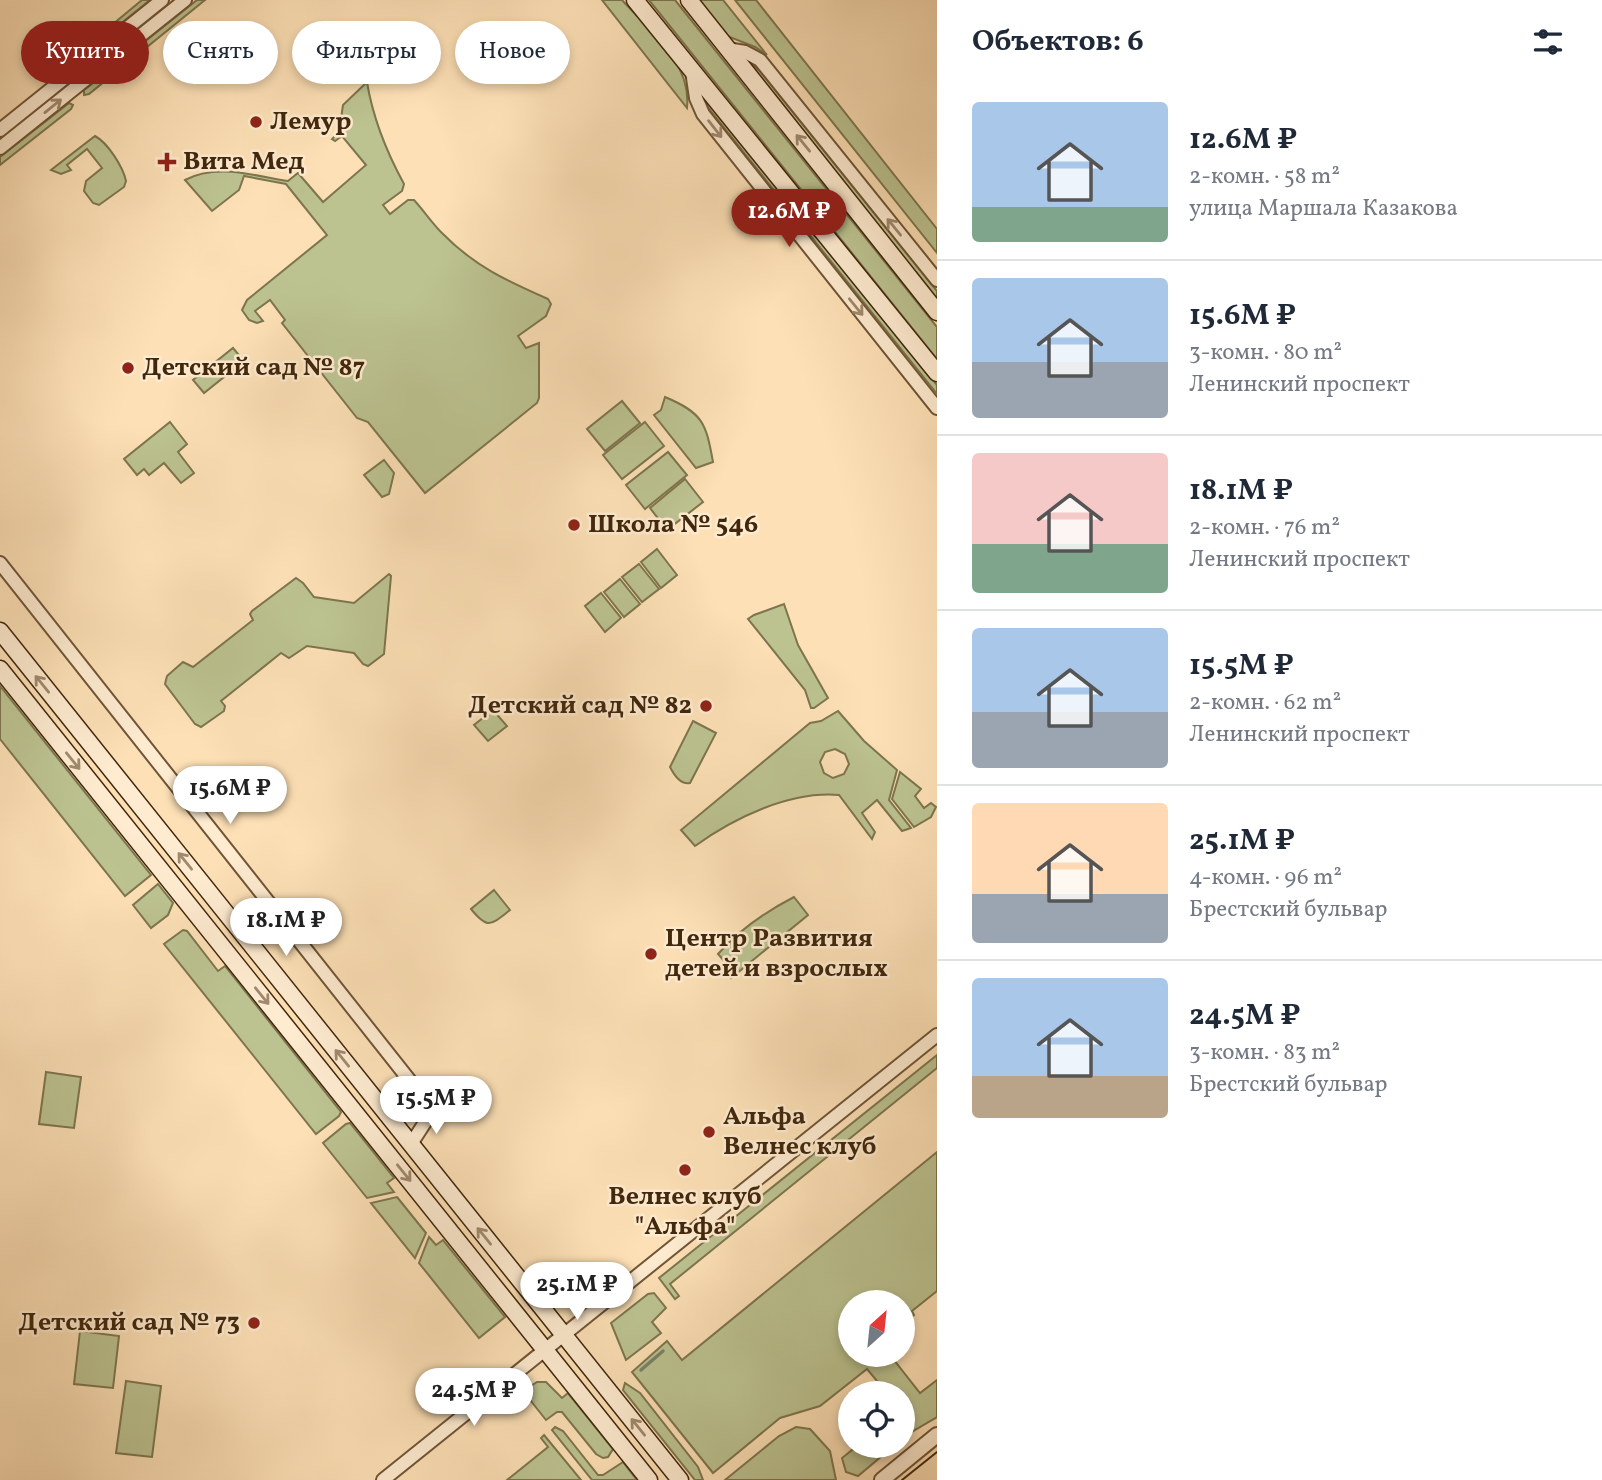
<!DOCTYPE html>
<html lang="ru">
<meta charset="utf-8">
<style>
:root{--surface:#fff;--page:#f2f2f3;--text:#1f2937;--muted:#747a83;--line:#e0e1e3;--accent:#8f2418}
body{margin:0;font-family:Vollkorn,serif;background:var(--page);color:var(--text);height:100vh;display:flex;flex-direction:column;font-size:26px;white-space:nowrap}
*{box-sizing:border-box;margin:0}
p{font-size:23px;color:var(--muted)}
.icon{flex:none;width:38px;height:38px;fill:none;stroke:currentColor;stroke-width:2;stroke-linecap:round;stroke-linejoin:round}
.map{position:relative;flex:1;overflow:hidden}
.drawer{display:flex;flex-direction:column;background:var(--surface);width:665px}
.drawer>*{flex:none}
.guide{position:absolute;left:21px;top:21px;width:665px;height:63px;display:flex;gap:14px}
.needle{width:46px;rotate:27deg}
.buttons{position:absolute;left:838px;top:1290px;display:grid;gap:14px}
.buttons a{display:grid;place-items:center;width:77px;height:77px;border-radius:50%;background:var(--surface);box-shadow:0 4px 10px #0003;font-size:35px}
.price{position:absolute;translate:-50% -60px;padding:0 16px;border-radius:24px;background:#fff;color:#222;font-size:23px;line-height:46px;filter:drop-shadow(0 2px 4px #0008)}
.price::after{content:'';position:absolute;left:50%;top:42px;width:21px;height:16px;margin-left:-10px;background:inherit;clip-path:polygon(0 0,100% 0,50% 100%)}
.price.selected{background:var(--accent);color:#fff}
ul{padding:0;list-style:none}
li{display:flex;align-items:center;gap:21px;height:175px;padding:0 35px}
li+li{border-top:2px solid var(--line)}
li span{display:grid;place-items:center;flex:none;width:196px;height:140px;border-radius:7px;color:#555}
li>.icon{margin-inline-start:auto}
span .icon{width:84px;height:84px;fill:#fffc;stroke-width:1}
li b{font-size:30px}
h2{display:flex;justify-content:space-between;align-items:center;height:84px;padding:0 35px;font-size:30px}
.tag{padding:0 24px;border-radius:32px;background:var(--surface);box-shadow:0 4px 10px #0003;font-size:24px;line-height:63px}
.tag.selected{background:var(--accent);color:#fff}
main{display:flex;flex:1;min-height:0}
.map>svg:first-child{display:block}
.green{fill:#bcc391;stroke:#7e754e;stroke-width:2;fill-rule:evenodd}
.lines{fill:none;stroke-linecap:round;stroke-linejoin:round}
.stream{stroke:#7b826a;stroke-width:3.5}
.minor-casing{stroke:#705536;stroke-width:16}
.tertiary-casing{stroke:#705536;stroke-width:18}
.secondary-casing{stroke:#41270c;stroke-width:19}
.minor{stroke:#feebd0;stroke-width:12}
.tertiary{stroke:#feebd0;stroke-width:14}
.secondary{stroke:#feebd0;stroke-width:16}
.tram{stroke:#41270c;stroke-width:2}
.oneway{stroke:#a0896e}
.poi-dot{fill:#8f2418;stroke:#feebd0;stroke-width:2.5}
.labels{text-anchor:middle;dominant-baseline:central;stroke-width:5;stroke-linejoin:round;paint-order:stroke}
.poi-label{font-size:26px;font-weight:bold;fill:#41270c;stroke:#feebd0;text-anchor:start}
</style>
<main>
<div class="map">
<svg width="937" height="1480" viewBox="0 0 937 1480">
<rect width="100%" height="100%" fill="#fde0b6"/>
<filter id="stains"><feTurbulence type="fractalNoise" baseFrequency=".00286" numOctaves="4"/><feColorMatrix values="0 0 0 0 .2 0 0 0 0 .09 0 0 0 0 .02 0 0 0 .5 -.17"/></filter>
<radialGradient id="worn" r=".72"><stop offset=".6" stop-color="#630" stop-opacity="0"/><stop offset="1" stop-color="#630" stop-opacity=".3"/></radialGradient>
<g class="green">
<path d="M142,0h8l-73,59 -5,-1z"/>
<path d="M197,0h8l-116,94 -5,1v-5z"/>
<path d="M602,0h20c28,31 70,63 65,108z"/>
<path d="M649,0h26l262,327v32z"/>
<path d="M697,0h26l44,55 -12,-8 -28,-11z"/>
<path d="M735,0h21l181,229v24z"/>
<path d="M222,36l17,22c-17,14 -32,21 -53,23l-1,-18z"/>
<path d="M746,60l14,11 177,220v9z"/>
<path d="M367,82c6,37 19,69 37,102l-2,7 -19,14 7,9 18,-14h6c10,11 18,23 28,33 32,33 65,48 106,66l3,5 -5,12 -28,20 8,12 13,-5v55l-2,5 -112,90 -57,-71 -11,-4 -75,-95 3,-3 -15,-20 -15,11 8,10 -6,2 -8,-3 -7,-10 5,-10 80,-65 -41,-51 -42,-8 -5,14 -27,21 -27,-31c32,-17 70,-4 103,1l10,-8 25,29 43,-37 -24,-29 -7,5 -3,-2 7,-7 4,-27z"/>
<path d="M702,92l235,293v9l-231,-289z"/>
<path d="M69,103l4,2 -2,4 -71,56v-8z"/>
<path d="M95,136c13,7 28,31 31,45l-2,6 -25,18 -6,-2 -9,-12 2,-10 16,-13 -15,-19 -20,16 4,5 -10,4 -10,-4z"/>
<path d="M233,348l11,13 -40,32 -11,-13z"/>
<path d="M665,397c38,16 41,26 48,65l-17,6 -42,-53 7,-5z"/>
<path d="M622,401l18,22 -35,28 -18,-22z"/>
<path d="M170,422l17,22 -9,8 16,21 -13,10 -17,-20 -15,12 -5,-6 -7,6 -13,-16z"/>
<path d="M645,422l19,24 -42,33 -19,-24z"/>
<path d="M668,452l19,23 -42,34 -19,-24z"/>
<path d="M384,460l10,13 -5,21 -7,3 -18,-22z"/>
<path d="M685,479l18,23 -36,28 -17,-22z"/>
<path d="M657,549l20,26 -16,13 -20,-26z"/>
<path d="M639,564l20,25 -17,13 -20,-25z"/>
<path d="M389,574l2,2 -7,78 -16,12 -5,-2 -9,-11 -47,-7 -18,12 -8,-5 -60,48 4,5 -1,5 -23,16 -6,-3 -30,-40 2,-8 16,-14 10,5 60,-47 -3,-6 2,-3 44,-33 7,5 11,14 40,6z"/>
<path d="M620,579l20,25 -16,13 -20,-25z"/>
<path d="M601,593l20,25 -16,14 -20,-26z"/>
<path d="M784,604l14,41 30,53 -14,10h-3l-6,-18 -57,-71 6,-4z"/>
<path d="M0,686l151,189 -26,21 -125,-157z"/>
<path d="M493,710l14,16 -19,15 -14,-16z"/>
<path d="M838,711l26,30 33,29 -8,30 22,28 -9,3 -25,-31 -15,13 13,19 -3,7 -33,-44c-50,-4 -105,23 -144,51l-14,-16 129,-107 11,-2zM835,749l10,5 4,10 -5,10 -11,4 -9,-5 -4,-11 5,-10z"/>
<path d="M693,721l23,12 -26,50c-10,2 -16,-8 -20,-16z"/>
<path d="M900,772l21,17 -6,7 9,12 7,-5 5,4 -5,10 -17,10 -22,-28z"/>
<path d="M158,884l15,19 -5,12 -17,13 -18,-23z"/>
<path d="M494,890l16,20c-19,15 -22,20 -39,-1z"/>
<path d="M794,897l14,18 -77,63 -10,-11 5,-4 -8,-9c22,-25 47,-42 76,-57z"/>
<path d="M183,930l4,1 31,40 7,-5 116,146 -2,4 -23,18 -152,-190z"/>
<path d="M937,1055v13l-267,216 9,12 -4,3 -16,-21z"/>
<path d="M46,1072l35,5 -7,51 -35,-4z"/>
<path d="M350,1123l44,55 -7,5 7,9 -27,6 -44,-55 23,-19z"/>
<path d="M937,1152v139l-25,20 2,4 -11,8v-21h-53v52l40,1 30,38 17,-13v37l-34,20v-44h-16l-20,-24 -47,37 -40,12 -67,55 -81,-101 35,-31 15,19z"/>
<path d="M397,1197l29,36 -11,25 -44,-55z"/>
<path d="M429,1237l7,8 7,-5 62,77 -26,21 -60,-75z"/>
<path d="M654,1293l12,15 -14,14 9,11 -35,27 -15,-37 37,-29z"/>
<path d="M80,1331l39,5 -6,52 -39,-4z"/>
<path d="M126,1381l35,5 -9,71 -36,-4z"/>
<path d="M537,1382h9l16,16 6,-5 45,56 -5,8 -5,1 -7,-4 -34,-42h-5l-11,8 -23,-29z"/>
<path d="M625,1383l15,10 58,74 5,13h-8l-72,-90z"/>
<path d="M555,1427l8,4 35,44h5l20,-13 14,18h-45l-40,-50z"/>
<path d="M796,1427l14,2 20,22 6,29h-111l54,-44z"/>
<path d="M544,1435l37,45h-74l41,-33 -7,-9z"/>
<path d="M857,1446h24l2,9 -25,21 -12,-4 -4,-14z"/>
</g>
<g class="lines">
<path class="stream" d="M641,1370l22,-19"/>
<defs>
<g id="minor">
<path d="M727,49l18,3 15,8 177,220"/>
<path d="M692,71l4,27 7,16 234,294"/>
<path d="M0,130l162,-130"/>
<path d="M0,148l185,-148"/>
<path d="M0,563l433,547 -22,34"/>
<path d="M383,1480l554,-445"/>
</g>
<path id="tertiary" d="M882,1480l55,-45"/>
<g id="secondary">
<path d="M635,0l302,373"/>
<path d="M689,0l248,312"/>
<path d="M0,631l680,849"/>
<path d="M0,669l649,811"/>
</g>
</defs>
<use href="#minor" class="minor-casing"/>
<use href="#tertiary" class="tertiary-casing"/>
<use href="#secondary" class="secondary-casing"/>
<use href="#minor" class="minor"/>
<use href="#tertiary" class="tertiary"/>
<use href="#secondary" class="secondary"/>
<path class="tram" d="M902,1480l35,-28"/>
</g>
<defs><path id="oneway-shaft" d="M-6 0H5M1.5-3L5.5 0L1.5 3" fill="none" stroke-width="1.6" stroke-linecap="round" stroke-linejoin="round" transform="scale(1.75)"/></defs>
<g class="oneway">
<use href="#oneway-shaft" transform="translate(53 106) rotate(-39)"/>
<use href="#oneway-shaft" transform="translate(715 129) rotate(52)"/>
<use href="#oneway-shaft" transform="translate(803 143) rotate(-129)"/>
<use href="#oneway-shaft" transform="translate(894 227) rotate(-129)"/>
<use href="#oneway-shaft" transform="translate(856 307) rotate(51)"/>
<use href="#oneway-shaft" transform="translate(42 684) rotate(-129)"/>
<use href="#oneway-shaft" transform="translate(73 761) rotate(51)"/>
<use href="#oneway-shaft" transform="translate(185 861) rotate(-129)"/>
<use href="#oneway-shaft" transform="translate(262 996) rotate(51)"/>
<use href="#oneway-shaft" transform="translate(342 1058) rotate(-129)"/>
<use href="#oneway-shaft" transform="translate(404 1173) rotate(51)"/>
<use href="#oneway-shaft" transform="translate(484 1236) rotate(-129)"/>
<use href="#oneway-shaft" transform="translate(638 1427) rotate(-129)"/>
</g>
<g class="poi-dot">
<circle cx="256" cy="122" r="7"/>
<path d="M163.5 151.5h7v7h7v7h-7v7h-7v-7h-7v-7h7z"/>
<circle cx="128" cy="368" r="7"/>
<circle cx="574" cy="525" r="7"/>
<circle cx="706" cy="706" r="7"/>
<circle cx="651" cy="954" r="7"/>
<circle cx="709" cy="1132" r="7"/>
<circle cx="685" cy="1170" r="7"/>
<circle cx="254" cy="1323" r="7"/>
</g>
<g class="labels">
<g class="poi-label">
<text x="270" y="122">Лемур</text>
<text x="183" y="162">Вита Мед</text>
<text x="142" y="368">Детский сад № 87</text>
<text x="588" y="525">Школа № 546</text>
<text x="692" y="706" text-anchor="end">Детский сад № 82</text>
<text x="665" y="939">Центр Развития<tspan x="665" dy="30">детей и взрослых</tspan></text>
<text x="723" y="1117">Альфа<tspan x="723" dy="30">Велнес клуб</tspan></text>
<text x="685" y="1197" text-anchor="middle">Велнес клуб<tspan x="685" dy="30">"Альфа"</tspan></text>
<text x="240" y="1323" text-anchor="end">Детский сад № 73</text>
</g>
</g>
<rect width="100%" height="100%" filter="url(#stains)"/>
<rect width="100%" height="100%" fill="url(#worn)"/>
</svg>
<div class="buttons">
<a><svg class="needle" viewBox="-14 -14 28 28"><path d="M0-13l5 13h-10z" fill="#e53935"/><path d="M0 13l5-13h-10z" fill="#747a83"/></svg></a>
<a><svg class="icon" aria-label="locate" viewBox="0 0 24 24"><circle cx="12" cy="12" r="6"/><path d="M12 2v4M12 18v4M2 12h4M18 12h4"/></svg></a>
</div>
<b class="price selected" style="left:789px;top:249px">12.6M ₽</b>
<b class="price" style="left:230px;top:826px">15.6M ₽</b>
<b class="price" style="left:286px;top:958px">18.1M ₽</b>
<b class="price" style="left:436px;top:1136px">15.5M ₽</b>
<b class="price" style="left:577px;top:1322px">25.1M ₽</b>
<b class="price" style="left:474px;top:1428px">24.5M ₽</b>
<div class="guide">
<a class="tag selected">Купить</a>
<a class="tag">Снять</a>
<a class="tag">Фильтры</a>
<a class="tag">Новое</a>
</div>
</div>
<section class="drawer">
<h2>Объектов: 6<svg class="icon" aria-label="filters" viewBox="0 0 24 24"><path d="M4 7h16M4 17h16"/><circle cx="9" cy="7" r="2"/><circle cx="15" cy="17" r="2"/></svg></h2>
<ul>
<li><span style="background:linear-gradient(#a9c7e8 75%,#7fa58c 0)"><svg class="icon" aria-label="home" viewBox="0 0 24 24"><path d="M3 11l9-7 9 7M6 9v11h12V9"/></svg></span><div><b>12.6M ₽</b><p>2-комн. · 58 m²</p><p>улица Маршала Казакова</p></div></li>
<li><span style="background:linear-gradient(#a9c7e8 60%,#9aa5b1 0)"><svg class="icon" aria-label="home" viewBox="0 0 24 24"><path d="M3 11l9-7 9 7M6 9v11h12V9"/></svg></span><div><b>15.6M ₽</b><p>3-комн. · 80 m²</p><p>Ленинский проспект</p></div></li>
<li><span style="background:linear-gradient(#f6c9c9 65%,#7fa58c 0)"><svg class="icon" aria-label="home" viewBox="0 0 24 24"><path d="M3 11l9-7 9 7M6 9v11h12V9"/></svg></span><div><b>18.1M ₽</b><p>2-комн. · 76 m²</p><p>Ленинский проспект</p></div></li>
<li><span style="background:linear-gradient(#a9c7e8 60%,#9aa5b1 0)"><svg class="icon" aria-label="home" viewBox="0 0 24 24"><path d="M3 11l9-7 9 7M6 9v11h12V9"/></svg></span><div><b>15.5M ₽</b><p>2-комн. · 62 m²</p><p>Ленинский проспект</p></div></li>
<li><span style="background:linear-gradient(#ffd9b3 65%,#9aa5b1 0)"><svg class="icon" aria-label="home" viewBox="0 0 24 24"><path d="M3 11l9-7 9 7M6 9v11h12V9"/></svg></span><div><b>25.1M ₽</b><p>4-комн. · 96 m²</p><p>Брестский бульвар</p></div></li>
<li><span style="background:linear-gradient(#a9c7e8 70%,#b9a48a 0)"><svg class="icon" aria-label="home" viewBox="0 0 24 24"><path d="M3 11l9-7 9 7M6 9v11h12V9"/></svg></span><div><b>24.5M ₽</b><p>3-комн. · 83 m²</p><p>Брестский бульвар</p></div></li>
</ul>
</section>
</main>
